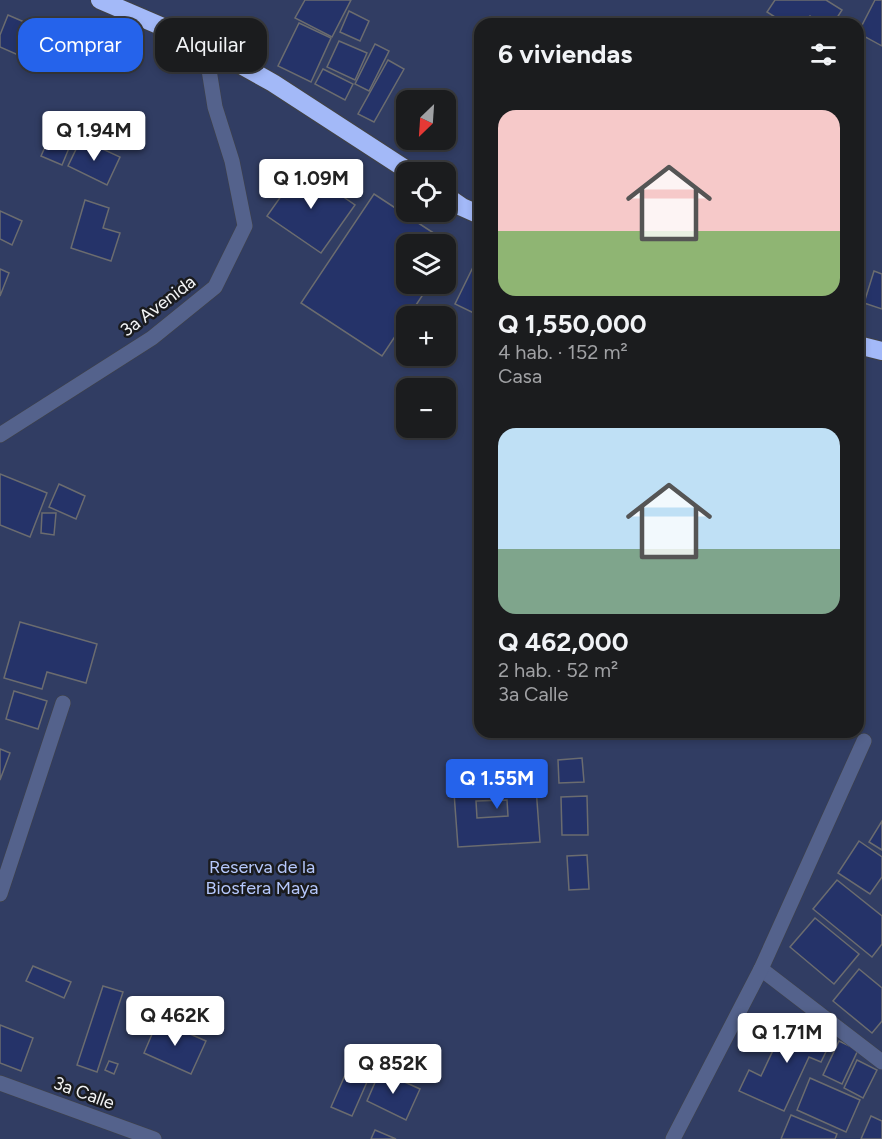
<!DOCTYPE html>
<html lang="es">
<meta charset="utf-8">
<style>
:root{--surface:#1b1c1e;--page:#242527;--text:#f1f3f6;--muted:#a0a1a4;--line:#393a3c;--accent:#2563eb}
body{margin:0;font-family:Figtree,sans-serif;background:var(--page);color:var(--text);height:100vh;display:flex;flex-direction:column;font-size:22px;white-space:nowrap}
*{box-sizing:border-box;margin:0}
p{font-size:20px;color:var(--muted)}
.icon{flex:none;width:33px;height:33px;fill:none;stroke:currentColor;stroke-width:2;stroke-linecap:round;stroke-linejoin:round}
.map{position:relative;flex:1;overflow:hidden}
.sheet{position:absolute;left:474px;top:18px;width:390px;height:720px;display:flex;flex-direction:column;background:var(--surface);border-radius:18px;box-shadow:0 3px 9px #0003,0 0 0 2px var(--line)}
.sheet>*{flex:none}
.top-card{position:absolute;left:18px;top:18px;width:366px;height:54px;display:flex;gap:12px}
.needle{width:39px;rotate:205deg}
.buttons{position:absolute;left:396px;top:90px;display:grid;gap:12px}
.buttons a{display:grid;place-items:center;width:60px;height:60px;border-radius:12px;background:var(--surface);box-shadow:0 3px 9px #0003,0 0 0 2px var(--line);font-size:30px}
.price{position:absolute;translate:-50% -51px;padding:0 14px;border-radius:6px;background:#fff;color:#222;font-size:20px;line-height:39px;filter:drop-shadow(0 2px 3px #0008)}
.price::after{content:'';position:absolute;left:50%;top:36px;width:18px;height:14px;margin-left:-9px;background:inherit;clip-path:polygon(0 0,100% 0,50% 100%)}
.price.active{background:var(--accent);color:#fff}
ul{padding:0;list-style:none}
li{display:grid;align-content:center;gap:12px;height:318px;padding:0 24px}
li span{display:grid;place-items:center;height:186px;border-radius:18px;color:#555}
li>.icon{margin-inline-start:auto}
span .icon{width:108px;height:108px;fill:#fffc;stroke-width:1}
li b{font-size:26px}
h2{display:flex;justify-content:space-between;align-items:center;height:72px;padding:0 24px;font-size:26px}
.tag{padding:0 21px;border-radius:18px;background:var(--surface);box-shadow:0 3px 9px #0003,0 0 0 2px var(--line);font-size:21px;line-height:54px}
.tag.active{background:var(--accent);color:#fff}
.map>svg:first-child{display:block}
.green{fill:#313d63;fill-rule:evenodd}
.building{fill:#253369;stroke:#6b6c6f;stroke-width:1.5;fill-rule:evenodd}
.lines{fill:none;stroke-linecap:round;stroke-linejoin:round}
.street-casing{stroke:#414245;stroke-width:16}
.highway-casing{stroke:#414245;stroke-width:20}
.street{stroke:#54628c;stroke-width:15}
.highway{stroke:#a3b9f8;stroke-width:18}
.labels{text-anchor:middle;dominant-baseline:central;stroke-width:5;stroke-linejoin:round;paint-order:stroke}
.street-label{font-size:18px;fill:#f3f4f5;stroke:#1a1b1e}
.park-label{font-size:18px;fill:#b6c8fc;stroke:#1a1b1e}
</style>
<div class="map">
<svg width="882" height="1139" viewBox="0 0 882 1139">
<rect width="100%" height="100%" fill="#242528"/>
<path class="green" d="M0,0h882v1139h-882zM480,24h378v708h-378zM406,100h40v40h-40zM406,172h40v40h-40zM406,244h40v40h-40zM406,316h40v40h-40zM406,388h40v40h-40z"/>
<g class="building">
<path d="M305,0h46l-19,37 -37,-19z"/>
<path d="M775,0h51l16,10 -9,14h-11l-12,-8 -6,8h-18l-19,-12z"/>
<path d="M875,0h7v46l-24,-13z"/>
<path d="M349,11l20,10 -9,20 -20,-9z"/>
<path d="M8,15l30,13 -13,30 -25,-11v-12z"/>
<path d="M299,23l32,15 -20,44 -33,-16z"/>
<path d="M339,41l28,12 -12,27 -28,-13z"/>
<path d="M375,44l14,7 -20,40 -14,-7z"/>
<path d="M388,60l16,9 -30,53 -16,-8z"/>
<path d="M323,69l30,15 -8,16 -30,-16z"/>
<path d="M54,127l20,9 -12,29 -21,-9z"/>
<path d="M81,139l39,18 -13,28 -39,-19z"/>
<path d="M301,168l54,37 -34,48 -54,-37z"/>
<path d="M374,194l81,53 -9,13v-16h-40v40h24l-48,72 -81,-53z"/>
<path d="M85,200l24,8 -6,20 17,5 -9,28 -40,-13z"/>
<path d="M0,211l22,10 -10,24 -12,-6z"/>
<path d="M478,257l2,1v58l-25,-12z"/>
<path d="M0,269l9,4 -9,23z"/>
<path d="M874,271l8,3v35l-18,-6z"/>
<path d="M0,474l47,19 -17,44 -30,-12z"/>
<path d="M59,484l26,12 -9,23 -27,-12z"/>
<path d="M42,513h14l-2,22 -13,-2z"/>
<path d="M20,622l77,22 -11,39 -39,-11 -5,17 -38,-11z"/>
<path d="M14,691l33,10 -9,28 -32,-10z"/>
<path d="M0,749l10,4 -10,27z"/>
<path d="M582,758l2,24 -25,1 -1,-23z"/>
<path d="M535,774l5,68 -82,5 -5,-68zM507,800l1,16 -31,2 -1,-17z"/>
<path d="M587,796l1,39h-26l-1,-38z"/>
<path d="M882,821v29l-13,-8z"/>
<path d="M859,841l23,16v20l-12,17 -32,-21z"/>
<path d="M587,855l2,34 -20,1 -2,-34z"/>
<path d="M837,880l45,36v28l-10,13 -59,-48z"/>
<path d="M815,918l44,36 -25,30 -44,-37z"/>
<path d="M33,966l38,16 -7,16 -38,-17z"/>
<path d="M859,969l23,19v33l-10,12 -39,-32z"/>
<path d="M103,986l20,6 -26,80 -20,-7z"/>
<path d="M789,1016l44,21 -12,25 -12,-5 -25,54 -45,-20 10,-21 12,6z"/>
<path d="M158,1020l48,21 -15,33 -47,-21z"/>
<path d="M0,1025l33,13 -12,33 -21,-8z"/>
<path d="M839,1041l19,9 -16,34 -19,-9z"/>
<path d="M857,1060l20,10 -14,28 -19,-10z"/>
<path d="M109,1061l9,3 -4,10 -9,-4z"/>
<path d="M380,1071l40,18 -14,31 -39,-19z"/>
<path d="M346,1073l21,9 -15,34 -21,-9z"/>
<path d="M810,1078l50,22 -14,32 -49,-22z"/>
<path d="M791,1115l46,19 -2,5h-54z"/>
<path d="M871,1116l11,5v18h-21z"/>
<path d="M375,1130l21,9h-25z"/>
</g>
<g class="lines">
<defs>
<g id="street">
<path d="M0,435l152,-97 63,-51 30,-61 -13,-65 -17,-54 -10,-62"/>
<path d="M0,894l63,-191"/>
<path d="M761,969l121,93"/>
<path d="M0,1083l154,56"/>
<path d="M673,1139l88,-170 103,-228"/>
</g>
<g id="highway">
<path d="M100,0l105,45 68,38 137,89"/>
<path d="M446,196l16,11 18,8"/>
<path d="M858,345l24,6"/>
</g>
</defs>
<use href="#street" class="street-casing"/>
<use href="#highway" class="highway-casing"/>
<use href="#street" class="street"/>
<use href="#highway" class="highway"/>
</g>
<g class="labels">
<g class="street-label">
<text transform="translate(158 306) rotate(-37)">3a Avenida</text>
<text transform="translate(84 1093) rotate(20)">3a Calle</text>
</g>
<g class="park-label">
<text x="262" y="867">Reserva de la<tspan x="262" dy="21">Biosfera Maya</tspan></text>
</g>
</g>
</svg>
<div class="buttons">
<a><svg class="needle" viewBox="-14 -14 28 28"><path d="M0-13l5 13h-10z" fill="#e53935"/><path d="M0 13l5-13h-10z" fill="#a0a1a4"/></svg></a>
<a><svg class="icon" aria-label="locate" viewBox="0 0 24 24"><circle cx="12" cy="12" r="6"/><path d="M12 2v4M12 18v4M2 12h4M18 12h4"/></svg></a>
<a><svg class="icon" aria-label="layers" viewBox="0 0 24 24"><path d="M12 4l9 5-9 5-9-5zM3 14l9 5 9-5"/></svg></a>
<a>+</a>
<a>−</a>
</div>
<b class="price" style="left:94px;top:162px">Q 1.94M</b>
<b class="price" style="left:311px;top:210px">Q 1.09M</b>
<b class="price active" style="left:497px;top:810px">Q 1.55M</b>
<b class="price" style="left:175px;top:1047px">Q 462K</b>
<b class="price" style="left:787px;top:1064px">Q 1.71M</b>
<b class="price" style="left:393px;top:1095px">Q 852K</b>
<div class="top-card">
<a class="tag active">Comprar</a>
<a class="tag">Alquilar</a>
</div>
<section class="sheet">
<h2>6 viviendas<svg class="icon" aria-label="filters" viewBox="0 0 24 24"><path d="M4 7h16M4 17h16"/><circle cx="9" cy="7" r="2"/><circle cx="15" cy="17" r="2"/></svg></h2>
<ul>
<li><span style="background:linear-gradient(#f6c9c9 65%,#8fb573 0)"><svg class="icon" aria-label="home" viewBox="0 0 24 24"><path d="M3 11l9-7 9 7M6 9v11h12V9"/></svg></span><div><b>Q 1,550,000</b><p>4 hab. · 152 m²</p><p>Casa</p></div></li>
<li><span style="background:linear-gradient(#bfe0f5 65%,#7fa58c 0)"><svg class="icon" aria-label="home" viewBox="0 0 24 24"><path d="M3 11l9-7 9 7M6 9v11h12V9"/></svg></span><div><b>Q 462,000</b><p>2 hab. · 52 m²</p><p>3a Calle</p></div></li>
</ul>
</section>
</div>
